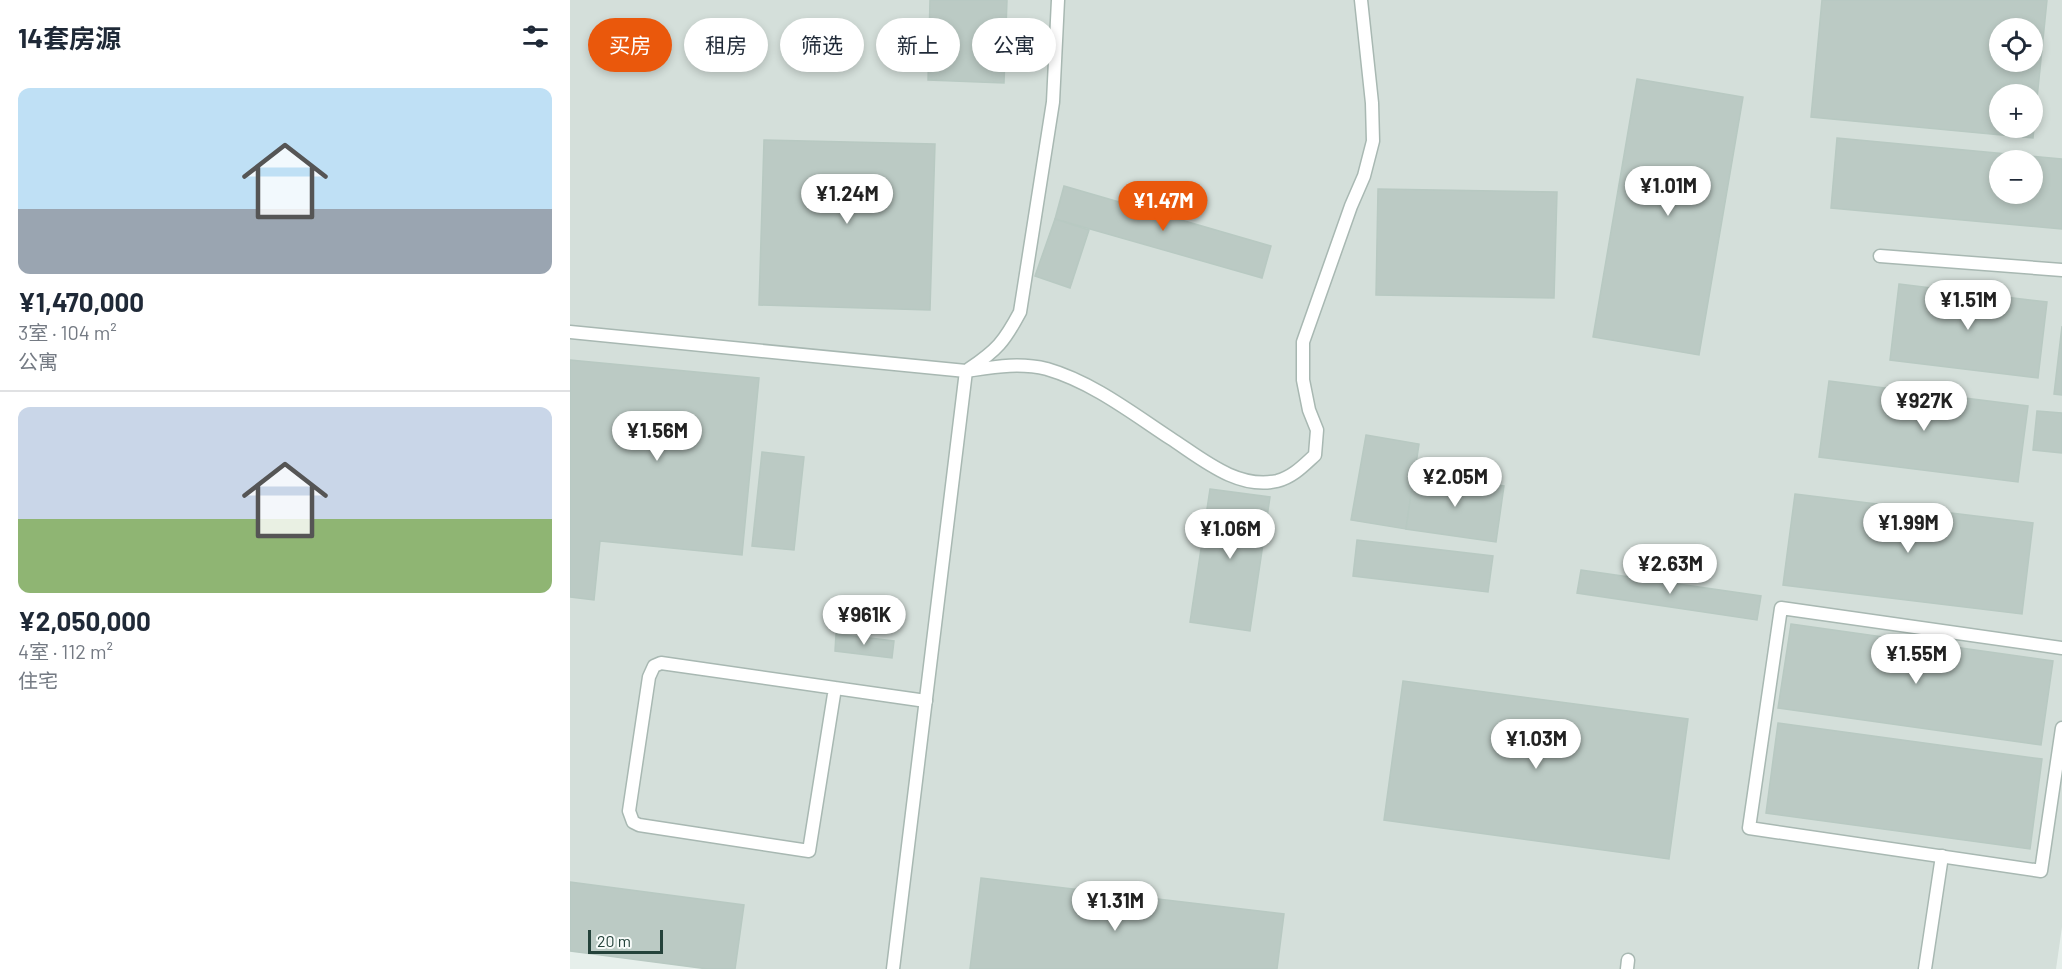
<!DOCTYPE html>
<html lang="zh">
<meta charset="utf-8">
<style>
:root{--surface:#fff;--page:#f6f6f7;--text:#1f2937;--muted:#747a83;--line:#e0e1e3;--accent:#ea580c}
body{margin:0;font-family:Barlow,"Noto Sans SC",sans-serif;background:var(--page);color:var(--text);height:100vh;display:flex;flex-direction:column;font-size:22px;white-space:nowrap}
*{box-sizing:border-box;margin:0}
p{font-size:20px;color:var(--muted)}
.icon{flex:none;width:33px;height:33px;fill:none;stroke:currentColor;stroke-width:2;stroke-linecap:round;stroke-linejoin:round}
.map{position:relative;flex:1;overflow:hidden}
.sheet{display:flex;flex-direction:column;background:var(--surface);width:570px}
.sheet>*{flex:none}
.guide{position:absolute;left:18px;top:18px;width:570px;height:54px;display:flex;gap:12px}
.tools{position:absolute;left:1419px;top:18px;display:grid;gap:12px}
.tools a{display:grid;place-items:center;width:54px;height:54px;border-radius:50%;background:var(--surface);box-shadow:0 3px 9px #0003;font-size:30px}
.scale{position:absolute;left:18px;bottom:15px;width:75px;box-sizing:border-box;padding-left:6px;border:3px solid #24423a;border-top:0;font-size:16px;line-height:21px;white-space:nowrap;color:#24423a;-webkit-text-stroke:4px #f7fbf9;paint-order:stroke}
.price{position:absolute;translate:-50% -51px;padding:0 14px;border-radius:21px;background:#fff;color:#222;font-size:20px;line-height:39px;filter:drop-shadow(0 2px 3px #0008)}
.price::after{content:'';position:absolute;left:50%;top:36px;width:18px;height:14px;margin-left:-9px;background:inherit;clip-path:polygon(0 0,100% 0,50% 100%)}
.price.current{background:var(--accent);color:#fff}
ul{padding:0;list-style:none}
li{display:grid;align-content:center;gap:12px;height:318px;padding:0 18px}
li+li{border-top:2px solid var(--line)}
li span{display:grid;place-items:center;height:186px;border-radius:12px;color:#555}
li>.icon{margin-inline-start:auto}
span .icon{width:108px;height:108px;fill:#fffc;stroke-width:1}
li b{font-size:26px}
h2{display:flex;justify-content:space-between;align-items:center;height:72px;padding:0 18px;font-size:26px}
.pill{padding:0 21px;border-radius:27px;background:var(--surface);box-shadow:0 3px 9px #0003;font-size:21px;line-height:54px}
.pill.current{background:var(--accent);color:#fff}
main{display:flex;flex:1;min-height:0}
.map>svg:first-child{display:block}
.built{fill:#d4dfda;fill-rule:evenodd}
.building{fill:#bbcac4;stroke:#b8c9c2;stroke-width:1.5;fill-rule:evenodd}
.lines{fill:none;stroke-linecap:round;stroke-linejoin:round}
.lane-casing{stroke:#a8b8b2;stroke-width:15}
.lane{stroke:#fff;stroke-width:12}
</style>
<main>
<section class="sheet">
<h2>14套房源<svg class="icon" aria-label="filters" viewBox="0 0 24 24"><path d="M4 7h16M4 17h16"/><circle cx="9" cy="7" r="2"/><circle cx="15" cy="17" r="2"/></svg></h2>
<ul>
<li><span style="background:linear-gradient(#bfe0f5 65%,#9aa5b1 0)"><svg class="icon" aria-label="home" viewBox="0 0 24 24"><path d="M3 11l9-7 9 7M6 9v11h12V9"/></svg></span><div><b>¥1,470,000</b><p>3室 · 104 m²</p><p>公寓</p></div></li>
<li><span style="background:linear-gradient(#c9d6e8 60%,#8fb573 0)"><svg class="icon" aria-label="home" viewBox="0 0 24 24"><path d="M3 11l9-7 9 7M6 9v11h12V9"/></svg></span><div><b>¥2,050,000</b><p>4室 · 112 m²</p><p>住宅</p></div></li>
</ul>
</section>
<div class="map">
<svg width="1492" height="969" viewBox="0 0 1492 969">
<rect width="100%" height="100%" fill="#e6efeb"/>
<path class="built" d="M0,0h1492v927l-6,42h-1349l-137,-19zM1430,28h32v34h-32zM1430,94h32v34h-32zM1430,160h32v34h-32z"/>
<g class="building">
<path d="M360,0h77l-3,83 -76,-3z"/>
<path d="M1252,0h225l-14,138 -222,-21zM1430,28h32v34h-32zM1430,94h32v34h-32z"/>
<path d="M1067,79l106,18 -44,258 -106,-18z"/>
<path d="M1267,138l225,21v70l-231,-21zM1430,160h32v34h-32z"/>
<path d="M194,140l171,4 -5,166 -171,-5z"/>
<path d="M494,186l207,60 -9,32 -207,-59z"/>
<path d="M808,189l179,3 -3,106 -178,-3z"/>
<path d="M485,219l34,11 -19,58 -35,-12z"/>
<path d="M1329,284l148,18 -9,76 -148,-18z"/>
<path d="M1492,326v69l-8,-1z"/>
<path d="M0,360l189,18 -17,177 -142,-14 -6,59 -24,-3z"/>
<path d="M1259,381l199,25 -10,76 -199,-25z"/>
<path d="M1467,411l25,2v40l-29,-3z"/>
<path d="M796,435l53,9 -13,85 -55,-9z"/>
<path d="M192,452l42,5 -10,93 -42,-4z"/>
<path d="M844,473l90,13 -8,56 -90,-13z"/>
<path d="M640,489l60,8 -20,134 -60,-9z"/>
<path d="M1225,494l238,29 -11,91 -239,-29z"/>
<path d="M787,540l136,16 -5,36 -135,-16z"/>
<path d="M1011,570l180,26 -4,24 -180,-27z"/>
<path d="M1221,624l262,37 -12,84 -263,-37z"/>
<path d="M266,634l58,7 -2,17 -57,-7z"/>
<path d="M833,681l285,38 -19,140 -285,-39z"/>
<path d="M1208,723l264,36 -12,90 -264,-36z"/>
<path d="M411,878l303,36 -7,55h-307z"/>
<path d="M0,882l174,23 -9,64h-27l-138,-18z"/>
</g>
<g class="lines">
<defs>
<g id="lane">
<path d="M1310,256l182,14"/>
<path d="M0,332l396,39 -73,598"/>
<path d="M399,369c28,-19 35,-27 51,-57l33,-210 5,-102"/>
<path d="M396,371c27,-4 53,-9 81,-2 45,13 85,44 123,69 31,20 67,52 107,43 16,-4 27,-16 38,-26l2,-25 -8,-20 -6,-30v-38l48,-136 13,-30 9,-35 -1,-38 -11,-103"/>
<path d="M1492,648l-281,-40 -32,220 292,43 21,-143"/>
<path d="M265,688l-26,163 -170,-26 -6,-3 -4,-11 20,-134 5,-11 7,-3 265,38"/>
<path d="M1057,969l1,-9"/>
<path d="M1355,969l17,-113"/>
</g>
</defs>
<use href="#lane" class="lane-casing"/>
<use href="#lane" class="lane"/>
</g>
</svg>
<div class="tools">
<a><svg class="icon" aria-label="locate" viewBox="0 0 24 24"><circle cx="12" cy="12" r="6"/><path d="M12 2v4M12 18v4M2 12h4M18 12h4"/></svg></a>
<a>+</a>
<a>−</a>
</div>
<div class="scale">20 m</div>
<b class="price" style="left:1098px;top:217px">¥1.01M</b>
<b class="price" style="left:277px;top:225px">¥1.24M</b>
<b class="price current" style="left:593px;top:232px">¥1.47M</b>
<b class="price" style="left:1398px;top:331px">¥1.51M</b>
<b class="price" style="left:1354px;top:432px">¥927K</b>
<b class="price" style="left:87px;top:462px">¥1.56M</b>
<b class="price" style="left:885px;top:508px">¥2.05M</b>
<b class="price" style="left:1338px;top:554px">¥1.99M</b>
<b class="price" style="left:660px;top:560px">¥1.06M</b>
<b class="price" style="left:1100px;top:595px">¥2.63M</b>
<b class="price" style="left:294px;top:646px">¥961K</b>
<b class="price" style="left:1346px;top:685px">¥1.55M</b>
<b class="price" style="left:966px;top:770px">¥1.03M</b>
<b class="price" style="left:545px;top:932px">¥1.31M</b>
<div class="guide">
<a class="pill current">买房</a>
<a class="pill">租房</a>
<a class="pill">筛选</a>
<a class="pill">新上</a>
<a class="pill">公寓</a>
</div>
</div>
</main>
